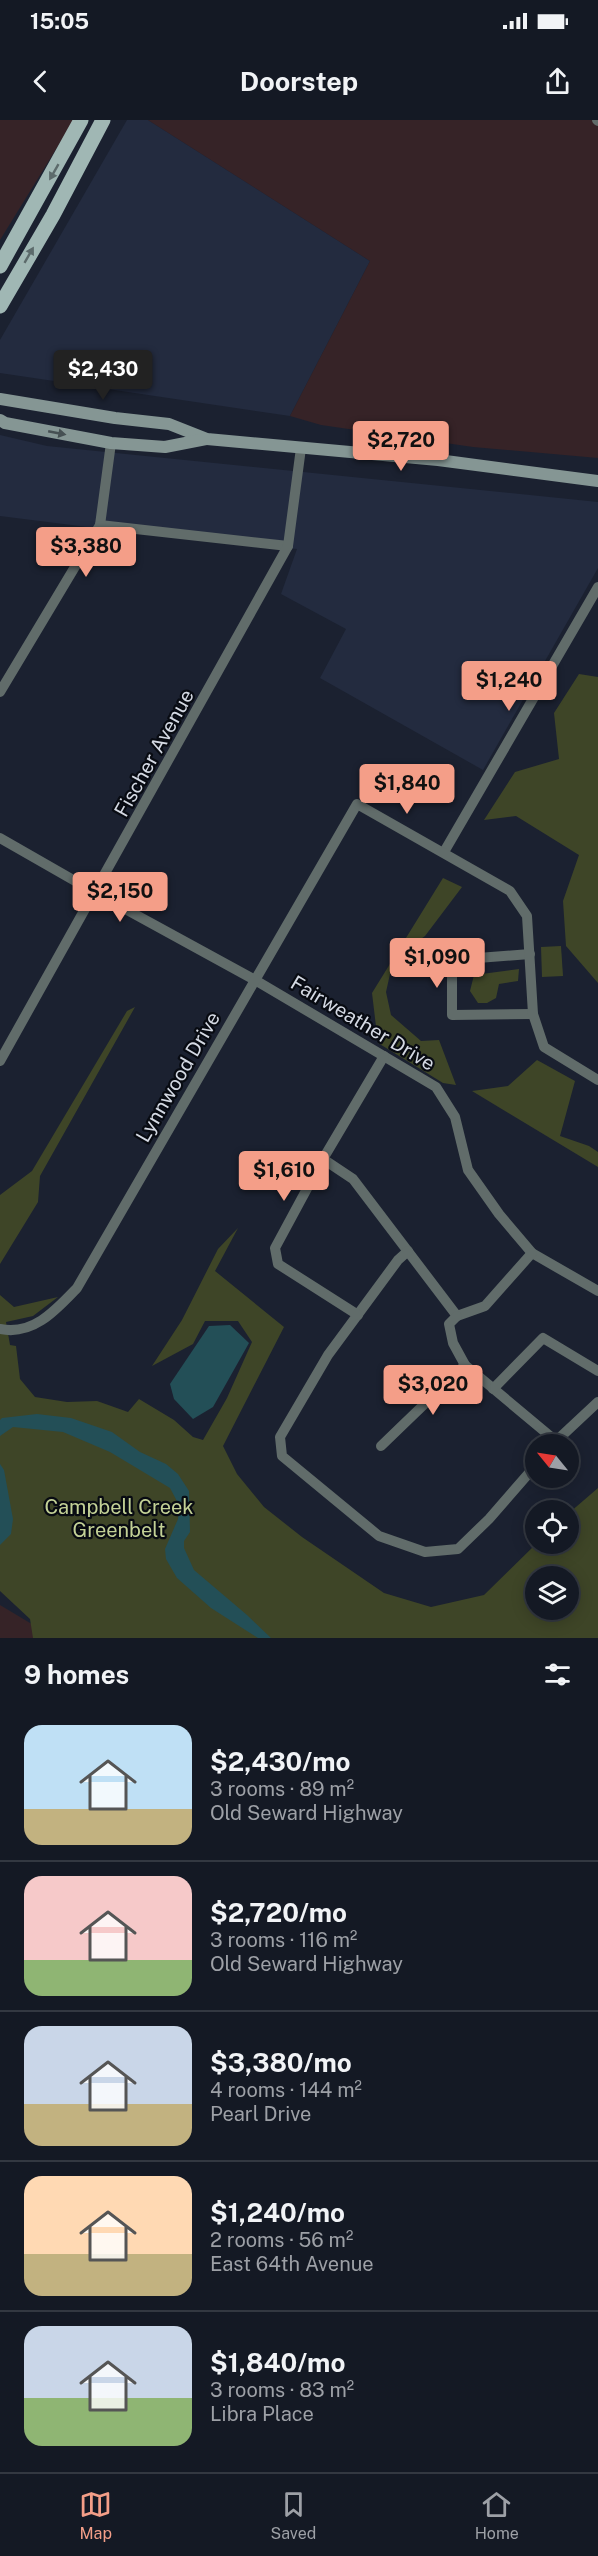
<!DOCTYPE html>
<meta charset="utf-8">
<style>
:root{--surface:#141924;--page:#1d222c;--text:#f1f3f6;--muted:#9da0a6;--line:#333841;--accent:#f49e88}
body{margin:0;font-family:"Public Sans",sans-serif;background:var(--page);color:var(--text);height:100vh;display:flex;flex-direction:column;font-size:22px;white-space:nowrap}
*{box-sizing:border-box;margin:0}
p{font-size:20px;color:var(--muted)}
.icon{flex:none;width:33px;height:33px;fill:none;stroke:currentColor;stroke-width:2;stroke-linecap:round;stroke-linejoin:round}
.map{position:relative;height:1518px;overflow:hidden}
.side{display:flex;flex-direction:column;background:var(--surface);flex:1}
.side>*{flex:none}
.needle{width:39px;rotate:300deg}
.controls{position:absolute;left:525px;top:1314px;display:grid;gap:12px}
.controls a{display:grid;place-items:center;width:54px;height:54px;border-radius:50%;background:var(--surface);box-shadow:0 3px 15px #0003,0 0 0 2px var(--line);font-size:30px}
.price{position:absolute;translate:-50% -51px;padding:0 14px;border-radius:6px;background:var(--accent);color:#111;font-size:20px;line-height:39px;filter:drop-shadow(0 2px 3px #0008)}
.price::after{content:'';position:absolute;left:50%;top:36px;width:18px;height:14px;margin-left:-9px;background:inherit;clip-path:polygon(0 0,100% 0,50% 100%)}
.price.active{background:#222;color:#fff}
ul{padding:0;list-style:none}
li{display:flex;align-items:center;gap:18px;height:150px;padding:0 24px}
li+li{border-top:2px solid var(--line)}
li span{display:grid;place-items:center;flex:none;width:168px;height:120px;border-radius:18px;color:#555}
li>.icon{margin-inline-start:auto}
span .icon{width:72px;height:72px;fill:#fffc;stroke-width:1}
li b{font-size:26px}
h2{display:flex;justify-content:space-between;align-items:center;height:72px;padding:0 24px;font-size:26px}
.status{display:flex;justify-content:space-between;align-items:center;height:42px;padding:0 30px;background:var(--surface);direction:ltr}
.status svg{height:16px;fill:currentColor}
header{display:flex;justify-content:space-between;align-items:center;height:78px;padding:0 24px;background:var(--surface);font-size:27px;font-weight:700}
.tab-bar{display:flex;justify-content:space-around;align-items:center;height:84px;border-top:2px solid var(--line);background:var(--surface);font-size:16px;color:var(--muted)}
.tab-bar a{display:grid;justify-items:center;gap:3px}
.tab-bar .active{color:var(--accent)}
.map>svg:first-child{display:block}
.built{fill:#232b3f}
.industrial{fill:#362327}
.green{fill:#3e4527;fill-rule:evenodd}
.water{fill:#234f57}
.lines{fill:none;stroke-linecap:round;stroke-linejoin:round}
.minor{stroke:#616c6a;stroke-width:10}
.secondary{stroke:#859694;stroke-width:12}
.primary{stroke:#a0b7b4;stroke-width:15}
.oneway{fill:#5c6a6b}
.oneway2{fill:#465053}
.labels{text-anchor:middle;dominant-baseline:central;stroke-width:4.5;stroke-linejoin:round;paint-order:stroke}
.street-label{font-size:20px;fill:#d4d9e3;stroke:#080b12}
.park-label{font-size:20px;fill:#c3d196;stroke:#080b12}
</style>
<div class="status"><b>15:05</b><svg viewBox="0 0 49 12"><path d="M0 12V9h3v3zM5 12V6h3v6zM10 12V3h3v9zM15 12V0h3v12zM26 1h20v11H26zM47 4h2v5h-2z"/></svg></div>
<header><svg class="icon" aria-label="back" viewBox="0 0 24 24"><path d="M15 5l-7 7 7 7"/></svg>Doorstep<svg class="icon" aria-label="share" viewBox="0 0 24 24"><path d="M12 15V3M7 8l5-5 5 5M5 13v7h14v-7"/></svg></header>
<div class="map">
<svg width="598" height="1518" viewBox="0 0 598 1518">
<rect width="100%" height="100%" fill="#1b2130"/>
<g class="built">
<path d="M127,0h21l222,141 -80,155 -290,-43v-33z"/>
<path d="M0,315l47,11 551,56v66l-115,202 -163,-92 26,-49 -65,-35 16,-45 -178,-18 -119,-15z"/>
</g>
<g class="industrial">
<path d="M0,0h74l-74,120z"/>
<path d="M148,0h450v338l-125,-11 -152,-22 -31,-9 80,-155z"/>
<path d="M0,1485l55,33h-55z"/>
</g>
<g class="green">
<path d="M579,554l19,3v306l-32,-37 -3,-45 16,-46 -63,-39 -32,4 31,-48 44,-13 -5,-46z"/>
<path d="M443,758l19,9 -37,49 -17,12 -18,26 -4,18 5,23 30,26 18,-1 17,45 -13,-2 -65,-40 -6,-50z"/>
<path d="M561,826l2,30 -21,1 -1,-30z"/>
<path d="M519,849l-1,12 -19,3 -3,14 -9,5h-9l-8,-12 4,-16z"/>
<path d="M135,887l-95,169 -2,26 -38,62v-69l32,-24 95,-160z"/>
<path d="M537,940l38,21 -15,55 29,10 9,6v15l-126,-76 36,-5z"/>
<path d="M238,1108l-23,43 69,56 -61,119 14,28 27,33 38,30 82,56 47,14 53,-12 52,-51h32l1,-31 29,-25v150h-565l-3,-19 -30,-28v-296l14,12 44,-10 -25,19 -27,6 4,23 6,1 4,33 15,18 32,5 30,-1 31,11 11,-13 35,21 19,17 10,3 24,-42 25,-56 -14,-21h-33l-12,23 -41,22 30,-46 36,-71zM536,1456h32v34h-32z"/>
</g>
<g class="water">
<path d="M230,1205l19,18 -36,64 -20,12 -19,-20 -4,-15 39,-58z"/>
<path d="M37,1294l34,4 41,14 28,20 26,12 12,10 11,17 1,41 -6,9v7l10,22 53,45 24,23h-13l-47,-30 -34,-30 -11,-19 -1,-10 13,-30 1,-14 -9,-17 -60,-36 -47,-20 -50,-5 -13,9v-16l2,-2z"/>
<path d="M0,1344l4,6 9,49 -2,15 -11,11z"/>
</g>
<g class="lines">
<g class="minor">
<path d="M597,0l1,1"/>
<path d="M100,405l188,21"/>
<path d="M0,572l100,-167 11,-82"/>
<path d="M0,718l96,55 159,87 181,107 19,30 13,53 31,44 33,39 66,38"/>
<path d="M444,732l154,-265"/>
<path d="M530,834l-78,6v55l81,-1"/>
<path d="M0,941l288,-515 13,-98"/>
<path d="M323,1039l30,20 104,137 28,-10 47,-53"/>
<path d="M408,1131l-10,9 -70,95 -48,82 2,19 97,80 46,16 33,-3 31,-30 47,-54"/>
<path d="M358,1195l-80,-51 -3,-16 48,-89 61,-103"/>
<path d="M457,1196l-8,8 4,19 12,22 91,76"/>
<path d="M0,1209c33,7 56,-19 77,-41l280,-484 153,87 17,25 6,98 11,33 54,33"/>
<path d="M493,1269l50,-51 55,33"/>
<path d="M553,1324l45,-42"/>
<path d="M381,1326l84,-81"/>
</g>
<g class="secondary">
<path d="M0,279l115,19 54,6 38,15 231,21 160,21"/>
<path d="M0,300l5,3 106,20 54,4 41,-8"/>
</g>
<g class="primary">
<path d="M0,146l81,-146"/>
<path d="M0,186l53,-91 50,-95"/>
</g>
</g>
<defs><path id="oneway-solid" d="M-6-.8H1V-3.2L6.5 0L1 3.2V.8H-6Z" transform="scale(1.5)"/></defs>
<g class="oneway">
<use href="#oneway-solid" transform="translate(54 52) rotate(120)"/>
<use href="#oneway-solid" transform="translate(29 135) rotate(-60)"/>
</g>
<use class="oneway2" href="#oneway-solid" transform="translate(57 313) rotate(11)"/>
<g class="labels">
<g class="street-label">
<text transform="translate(154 633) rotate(-61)">Fischer Avenue</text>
<text transform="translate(363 903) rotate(31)">Fairweather Drive</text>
<text transform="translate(178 957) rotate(-60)">Lynnwood Drive</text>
</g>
<g class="park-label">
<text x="119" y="1387">Campbell Creek<tspan x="119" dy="23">Greenbelt</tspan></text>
</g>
</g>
</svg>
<div class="controls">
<a><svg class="needle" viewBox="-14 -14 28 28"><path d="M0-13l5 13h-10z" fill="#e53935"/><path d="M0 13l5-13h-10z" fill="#9da0a6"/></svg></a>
<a><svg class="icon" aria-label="locate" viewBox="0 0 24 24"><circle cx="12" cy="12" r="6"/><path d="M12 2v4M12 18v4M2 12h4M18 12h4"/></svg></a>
<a><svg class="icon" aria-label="layers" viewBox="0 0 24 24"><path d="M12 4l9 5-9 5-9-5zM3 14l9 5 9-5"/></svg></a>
</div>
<b class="price active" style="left:103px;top:281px">$2,430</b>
<b class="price" style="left:401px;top:352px">$2,720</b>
<b class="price" style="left:86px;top:458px">$3,380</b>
<b class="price" style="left:509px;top:592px">$1,240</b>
<b class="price" style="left:407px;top:695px">$1,840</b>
<b class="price" style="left:120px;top:803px">$2,150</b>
<b class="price" style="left:437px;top:869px">$1,090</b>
<b class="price" style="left:284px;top:1082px">$1,610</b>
<b class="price" style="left:433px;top:1296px">$3,020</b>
</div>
<section class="side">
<h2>9 homes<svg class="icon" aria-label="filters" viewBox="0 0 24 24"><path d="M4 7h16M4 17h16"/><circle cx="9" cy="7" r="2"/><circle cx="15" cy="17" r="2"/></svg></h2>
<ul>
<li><span style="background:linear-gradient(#bfe0f5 70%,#c2b280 0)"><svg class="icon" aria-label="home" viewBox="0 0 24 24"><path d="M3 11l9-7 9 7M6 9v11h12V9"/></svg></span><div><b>$2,430/mo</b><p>3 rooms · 89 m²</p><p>Old Seward Highway</p></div></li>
<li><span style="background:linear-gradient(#f6c9c9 70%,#8fb573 0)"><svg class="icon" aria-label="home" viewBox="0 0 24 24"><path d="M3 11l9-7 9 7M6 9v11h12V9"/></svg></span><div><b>$2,720/mo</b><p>3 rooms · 116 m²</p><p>Old Seward Highway</p></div></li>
<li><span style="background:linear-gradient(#c9d6e8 65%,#c2b280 0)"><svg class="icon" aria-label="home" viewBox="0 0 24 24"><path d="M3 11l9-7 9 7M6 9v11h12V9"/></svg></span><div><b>$3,380/mo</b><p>4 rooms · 144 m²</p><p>Pearl Drive</p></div></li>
<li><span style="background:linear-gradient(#ffd9b3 65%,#c2b280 0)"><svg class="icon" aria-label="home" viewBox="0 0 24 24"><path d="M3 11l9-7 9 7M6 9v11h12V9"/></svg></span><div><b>$1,240/mo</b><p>2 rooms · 56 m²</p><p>East 64th Avenue</p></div></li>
<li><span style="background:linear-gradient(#c9d6e8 60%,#8fb573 0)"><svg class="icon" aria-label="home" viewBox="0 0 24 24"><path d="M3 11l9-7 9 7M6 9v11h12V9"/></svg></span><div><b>$1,840/mo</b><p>3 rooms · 83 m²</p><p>Libra Place</p></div></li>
</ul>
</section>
<nav class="tab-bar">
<a class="active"><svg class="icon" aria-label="map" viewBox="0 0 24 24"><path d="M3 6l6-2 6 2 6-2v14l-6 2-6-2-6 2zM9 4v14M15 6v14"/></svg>Map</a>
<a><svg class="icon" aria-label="saved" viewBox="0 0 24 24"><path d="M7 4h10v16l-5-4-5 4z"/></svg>Saved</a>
<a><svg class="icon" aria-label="home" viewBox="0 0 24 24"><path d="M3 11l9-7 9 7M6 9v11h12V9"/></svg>Home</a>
</nav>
